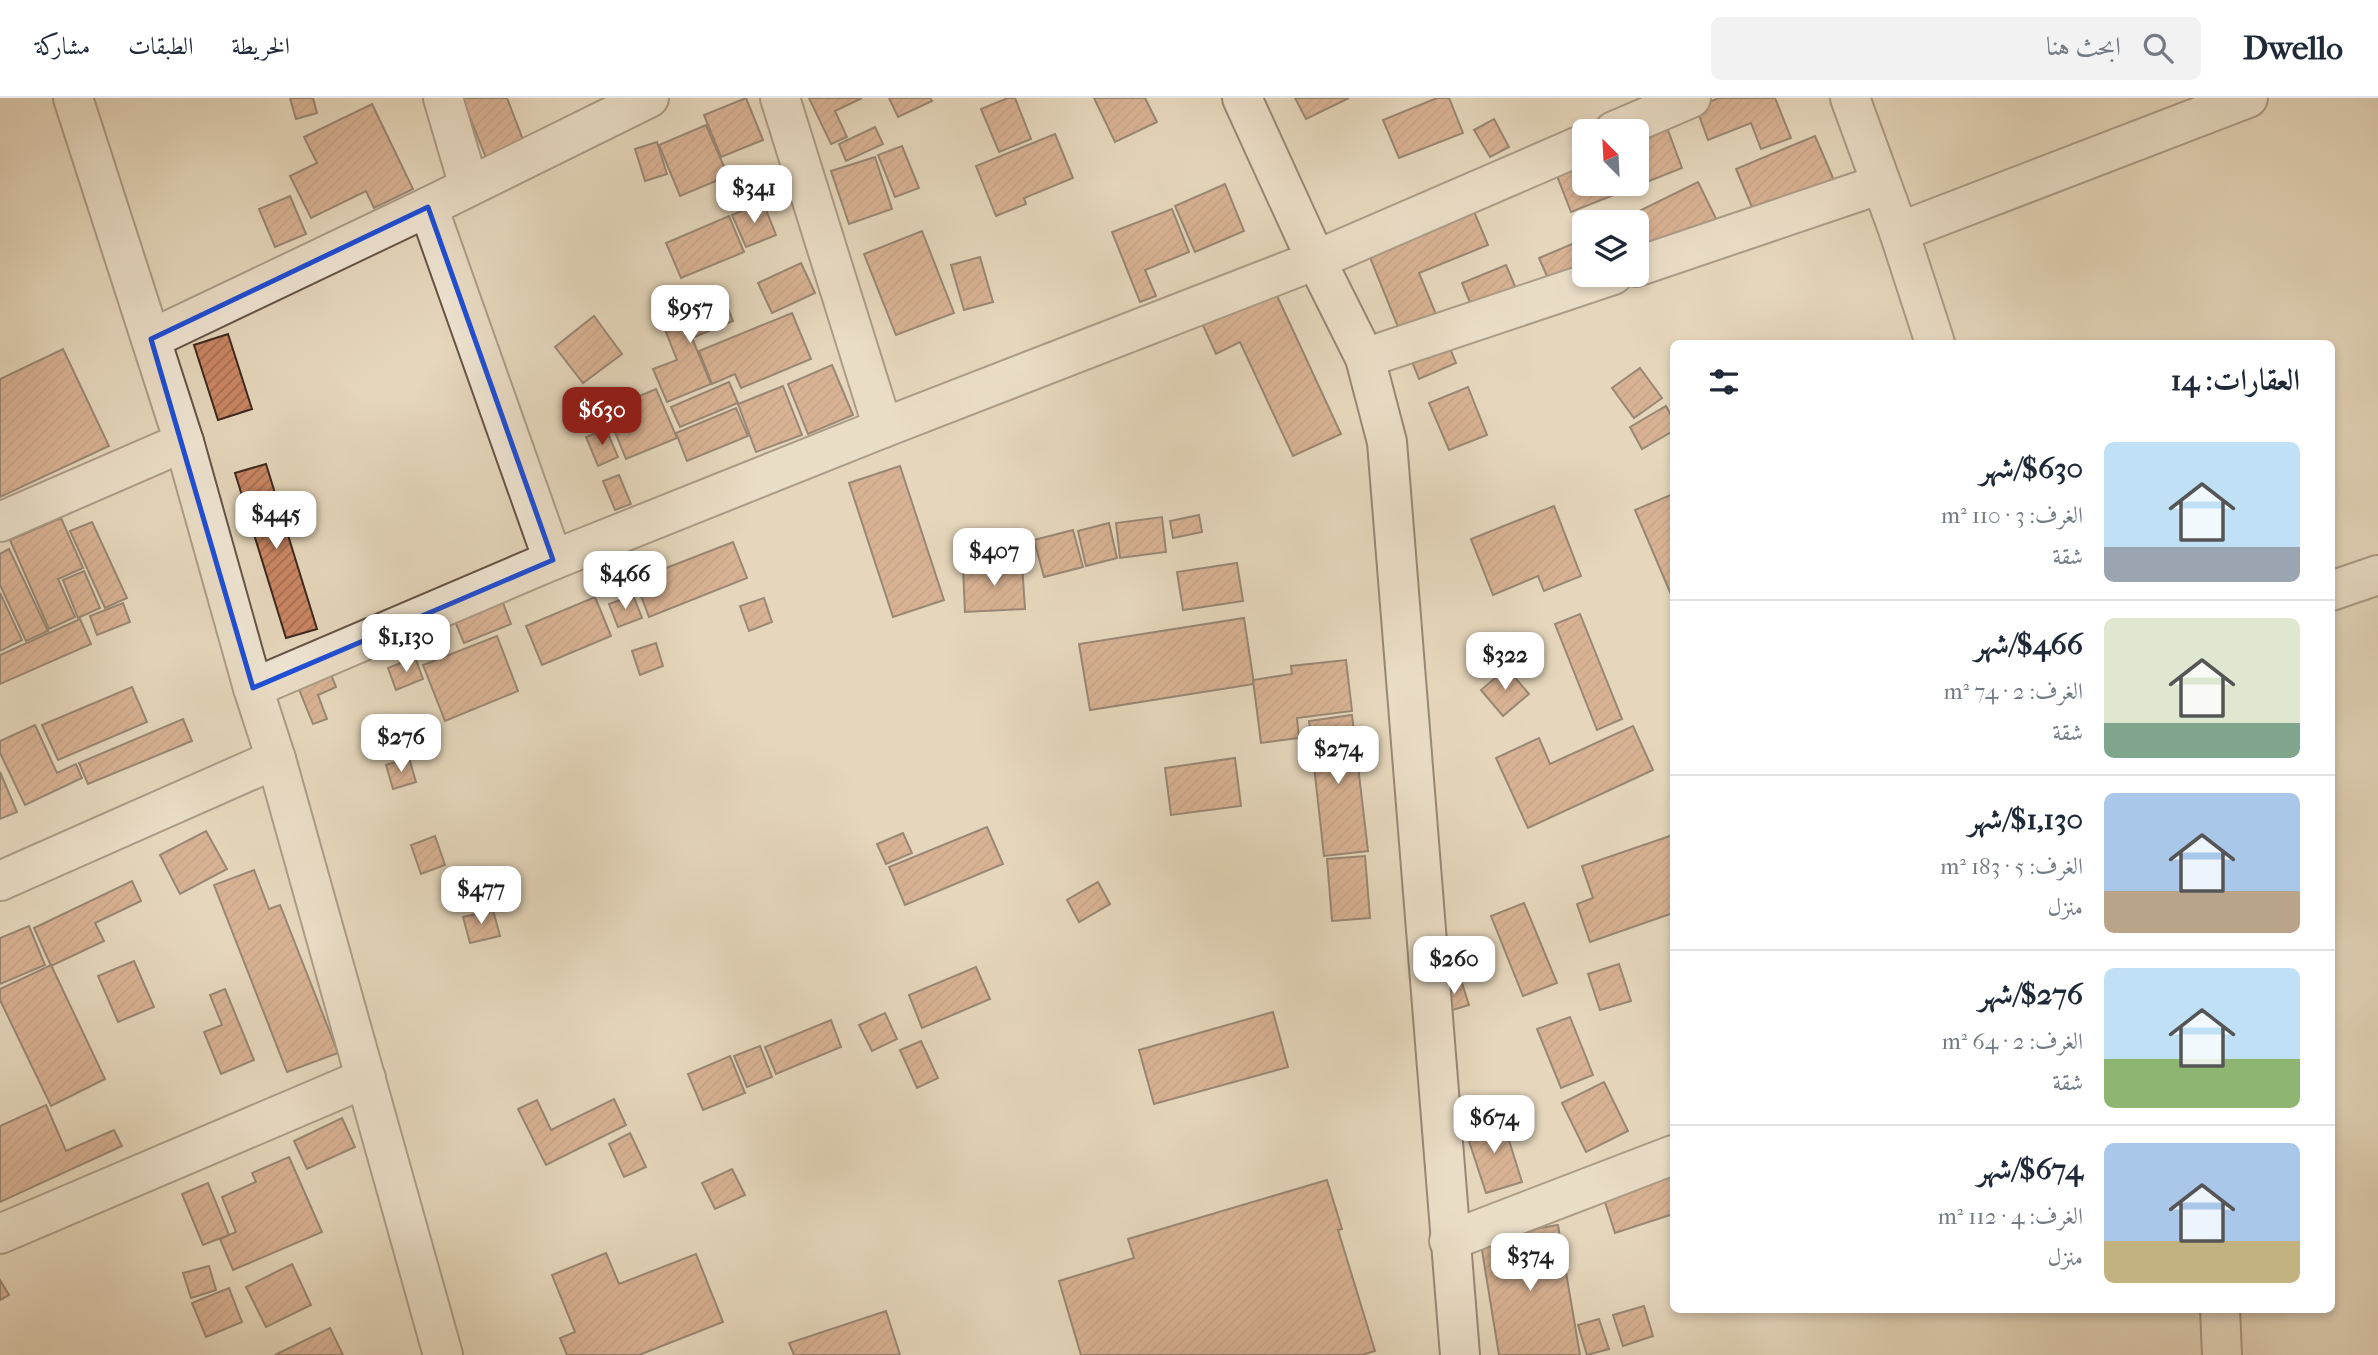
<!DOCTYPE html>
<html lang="ar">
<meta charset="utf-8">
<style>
:root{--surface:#fff;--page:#f2f2f3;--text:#1f2937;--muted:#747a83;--line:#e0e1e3;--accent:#8f2418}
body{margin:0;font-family:"IM FELL French Canon",Amiri,serif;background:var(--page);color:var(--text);direction:rtl;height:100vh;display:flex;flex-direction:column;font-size:26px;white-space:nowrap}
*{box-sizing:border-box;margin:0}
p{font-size:23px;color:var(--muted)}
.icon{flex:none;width:38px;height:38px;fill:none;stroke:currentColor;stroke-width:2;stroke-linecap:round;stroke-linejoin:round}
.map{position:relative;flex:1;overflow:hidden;direction:ltr}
.sheet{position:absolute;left:1670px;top:242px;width:665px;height:973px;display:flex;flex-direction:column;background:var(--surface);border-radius:10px;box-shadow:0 4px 10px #0003;direction:rtl}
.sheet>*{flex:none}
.needle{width:46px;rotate:336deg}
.buttons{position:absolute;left:1572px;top:21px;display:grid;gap:14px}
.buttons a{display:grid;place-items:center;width:77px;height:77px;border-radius:10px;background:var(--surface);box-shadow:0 4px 10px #0003;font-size:35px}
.price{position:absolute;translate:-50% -60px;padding:0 16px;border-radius:14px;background:#fff;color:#222;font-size:23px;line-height:46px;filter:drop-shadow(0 2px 4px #0008)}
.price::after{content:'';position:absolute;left:50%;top:42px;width:21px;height:16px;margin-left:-10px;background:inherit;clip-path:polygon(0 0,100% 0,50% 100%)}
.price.active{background:var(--accent);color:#fff}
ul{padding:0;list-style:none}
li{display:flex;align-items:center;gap:21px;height:175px;padding:0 35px}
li+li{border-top:2px solid var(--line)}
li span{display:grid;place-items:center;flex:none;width:196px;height:140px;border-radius:10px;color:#555}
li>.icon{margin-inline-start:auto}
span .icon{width:84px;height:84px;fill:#fffc;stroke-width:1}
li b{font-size:30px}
h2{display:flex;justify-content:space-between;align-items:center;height:84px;padding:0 35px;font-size:30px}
header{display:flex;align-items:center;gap:42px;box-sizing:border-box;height:98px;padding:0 35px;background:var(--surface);border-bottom:2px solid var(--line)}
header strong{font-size:33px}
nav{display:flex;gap:38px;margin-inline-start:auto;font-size:24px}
.search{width:490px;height:63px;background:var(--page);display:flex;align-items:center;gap:18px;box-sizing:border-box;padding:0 24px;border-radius:10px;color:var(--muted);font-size:26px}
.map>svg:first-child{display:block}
.building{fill:url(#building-hatch);stroke:#3c2820;stroke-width:2}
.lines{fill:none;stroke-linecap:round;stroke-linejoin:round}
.minor-casing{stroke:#665447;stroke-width:42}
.tertiary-casing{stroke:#665447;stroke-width:42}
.secondary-casing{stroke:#3c2820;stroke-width:42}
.minor{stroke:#efe5d3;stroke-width:38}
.tertiary{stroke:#efe5d3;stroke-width:38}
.secondary{stroke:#efe5d3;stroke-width:38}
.marked{fill:none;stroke:#1d4ed8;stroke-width:5;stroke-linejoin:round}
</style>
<header>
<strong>Dwello</strong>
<div class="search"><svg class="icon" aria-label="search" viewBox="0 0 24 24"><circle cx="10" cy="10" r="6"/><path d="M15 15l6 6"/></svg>ابحث هنا</div>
<nav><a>الخريطة</a><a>الطبقات</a><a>مشاركة</a></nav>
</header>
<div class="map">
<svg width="2378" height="1257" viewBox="0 0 2378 1257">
<defs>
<pattern id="building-hatch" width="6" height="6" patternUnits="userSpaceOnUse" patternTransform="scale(1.75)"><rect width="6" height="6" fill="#ca8663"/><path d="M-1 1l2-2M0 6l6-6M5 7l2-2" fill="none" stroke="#a56e51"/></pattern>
</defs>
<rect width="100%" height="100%" fill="#e6d7bc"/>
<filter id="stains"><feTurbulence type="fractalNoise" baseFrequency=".00286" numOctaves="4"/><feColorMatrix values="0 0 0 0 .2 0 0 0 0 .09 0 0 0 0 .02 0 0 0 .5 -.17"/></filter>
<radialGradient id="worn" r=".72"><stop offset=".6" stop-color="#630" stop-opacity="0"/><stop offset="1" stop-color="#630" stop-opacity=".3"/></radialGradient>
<g class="building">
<path d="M290,0h23l4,15 -21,6z"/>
<path d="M462,0h45l18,47 -38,15z"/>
<path d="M746,0l17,42 -42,17 -17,-42z"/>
<path d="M809,0h53l-27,13 12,26 -16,7z"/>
<path d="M889,0h41l2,3 -34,16z"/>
<path d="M1008,0h7l16,41 -32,13 -18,-43z"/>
<path d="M1094,0h51l12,24 -42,20z"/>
<path d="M1295,0h54l-43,21z"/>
<path d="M1437,0h12l14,35 -64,25 -16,-38z"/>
<path d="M1719,0h56l16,40 -30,11 -10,-26 -43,17 -12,-33z"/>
<path d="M372,6l41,85 -39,19 -8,-17 -55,27 -21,-42 27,-13 -13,-26z"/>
<path d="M1494,21l15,28 -19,10 -16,-27z"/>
<path d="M706,27l22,51 -48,20 -21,-51z"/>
<path d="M1666,27l16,43 -111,44 -17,-44 30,-11v27h52v-47z"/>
<path d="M875,29l8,17 -37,17 -7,-17z"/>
<path d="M1055,36l18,44 -49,20 2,6 -30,12 -20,-50z"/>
<path d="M1815,38l21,49 -79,34 -21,-50z"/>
<path d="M657,44l10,32 -22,7 -10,-32z"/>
<path d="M902,48l17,42 -24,9 -17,-42z"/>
<path d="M875,59l17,52 -43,15 -18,-53z"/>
<path d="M1698,84l26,53 -88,40v-53h-19z"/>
<path d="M1225,86l19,47 -49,21 -20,-46z"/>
<path d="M290,98l16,38 -31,13 -16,-38z"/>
<path d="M763,104l13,33 -30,12 -14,-32z"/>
<path d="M1472,109l16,38 -69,28 37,90 -37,16 -52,-129z"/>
<path d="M1172,111l17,43 -44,18 11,26 -16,6 -28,-70z"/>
<path d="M729,118l15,36 -63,26 -15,-35z"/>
<path d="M922,133l32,82 -58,22 -32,-81z"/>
<path d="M1584,141v36l-27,24 -18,-41z"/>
<path d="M980,159l13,45 -29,8 -13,-45z"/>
<path d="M801,165l14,30 -43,20 -14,-30z"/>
<path d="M1506,167l14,33 -44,19 -14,-34z"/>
<path d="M1272,187l69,149 -48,22 -53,-114 -24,12 -16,-35z"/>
<path d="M721,194l12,29 -41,17 19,46 -44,18 -14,-33 24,-9 -17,-43z"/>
<path d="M792,215l19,46 -70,29 -6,-14 -23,10 -13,-33z"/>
<path d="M594,218l28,38 -39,29 -28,-36z"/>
<path d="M228,236l24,75 -34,11 -24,-75z"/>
<path d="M63,251l46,97 -109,51v-118z"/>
<path d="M832,267l21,50 -45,19 -20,-50z"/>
<path d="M1640,270l22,30 -28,20 -22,-30z"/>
<path d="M729,284l9,21 -58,24 -9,-20z"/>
<path d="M783,288l19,49 -46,17 -18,-48z"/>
<path d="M1468,289l19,48 -38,15 -20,-47z"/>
<path d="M656,291l21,49 -51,21 -20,-49z"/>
<path d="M1666,308l7,13v12l-31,18 -12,-22z"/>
<path d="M736,310l12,28 -61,25 -11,-28z"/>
<path d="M606,331l12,28 -20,9 -12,-29z"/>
<path d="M266,366l51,165 -31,9 -51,-165z"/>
<path d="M900,368l44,134 -51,17 -44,-134z"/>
<path d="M619,377l12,29 -16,6 -12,-29z"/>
<path d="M1673,396v105l-38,-89z"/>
<path d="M1554,408l27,70 -37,15 -6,-15 -45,19 -22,-56z"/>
<path d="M1199,417l3,17 -29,6 -3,-17z"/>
<path d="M1162,419l4,35 -46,6 -4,-35z"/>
<path d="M61,420l22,50 -25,11 17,38 -26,12 -39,-89z"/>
<path d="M92,424l35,76 -22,10 -35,-77z"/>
<path d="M1109,425l8,35 -31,8 -8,-35z"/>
<path d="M1073,432l10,37 -39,10 -10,-37z"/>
<path d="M733,444l14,36 -98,39 -14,-37z"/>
<path d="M9,451l39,82 -22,10 -26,-56v-31z"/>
<path d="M1237,465l6,38 -60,9 -6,-38z"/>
<path d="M1022,466l3,45 -60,3 -2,-44z"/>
<path d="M84,473l16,37 -22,10 -15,-38z"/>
<path d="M0,495l22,47 -22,11z"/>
<path d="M500,497l11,29 -47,19 -12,-29z"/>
<path d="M633,497l9,23 -24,9 -9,-23z"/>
<path d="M595,499l16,39 -69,29 -16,-39z"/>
<path d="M764,500l8,24 -23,9 -9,-25z"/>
<path d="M123,505l7,19 -33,13 -7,-19z"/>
<path d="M1580,516l42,105 -25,11 -42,-106z"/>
<path d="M1244,520l10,66 -164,26 -11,-66z"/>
<path d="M80,521l11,25 -91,40v-29z"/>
<path d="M497,538l21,55 -73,30 -22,-56z"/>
<path d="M656,545l7,23 -23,9 -8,-24z"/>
<path d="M415,559l8,22 -27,11 -8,-22z"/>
<path d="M325,561l11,28 -18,8 9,24 -14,5 -21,-52z"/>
<path d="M1346,562l6,51 -55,7 2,20 -38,5 -8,-63 39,-6 -1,-8z"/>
<path d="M1507,570l22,26 -26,22 -22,-26z"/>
<path d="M132,589l15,35 -89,38 -16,-35z"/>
<path d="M1352,617l16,136 -44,5 -15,-135z"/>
<path d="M183,621l9,22 -104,43 -9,-21z"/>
<path d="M35,627l22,48 19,-9 6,14 -57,27 -25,-52v-12z"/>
<path d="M1633,628l20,44 -125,58 -32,-70 43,-20 11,26z"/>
<path d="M409,660l7,24 -23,7 -7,-24z"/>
<path d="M1235,660l6,48 -70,9 -6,-47z"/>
<path d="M0,674l17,40 -17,7z"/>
<path d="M987,729l16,37 -98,41 -16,-38z"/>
<path d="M206,733l21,38 -47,25 -20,-39z"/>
<path d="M903,735l9,20 -26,11 -9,-20z"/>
<path d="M1673,737v78l-83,29 -13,-38 16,-6 -11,-32z"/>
<path d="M435,738l10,29 -24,9 -10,-29z"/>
<path d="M1365,758l5,62 -38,3 -5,-62z"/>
<path d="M254,772l15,39 11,-4 58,148 -51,19 -73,-187z"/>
<path d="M132,783l9,20 -46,22 9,18 -53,25 -17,-38z"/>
<path d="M1098,784l12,22 -31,18 -12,-22z"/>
<path d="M1524,805l33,80 -34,13 -32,-80z"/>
<path d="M493,812l7,26 -30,7 -7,-26z"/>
<path d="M29,828l16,39 -45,19v-46z"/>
<path d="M134,863l20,46 -36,15 -20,-46z"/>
<path d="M1619,866l12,37 -31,9 -12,-36z"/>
<path d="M51,867l54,114 -54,27 -51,-106v-11z"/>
<path d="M976,869l14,32 -68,29 -13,-33z"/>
<path d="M1461,882l8,25 -23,7 -8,-24z"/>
<path d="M225,891l29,71 -33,14 -17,-42 18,-7 -12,-30z"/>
<path d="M1273,914l15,55 -134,37 -15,-54z"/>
<path d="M885,915l12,26 -25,12 -13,-26z"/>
<path d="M1570,919l23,58 -32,13 -24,-59z"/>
<path d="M831,922l10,27 -65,27 -11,-27z"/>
<path d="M921,943l17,37 -21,10 -17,-38z"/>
<path d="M760,948l12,31 -25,10 -13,-31z"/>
<path d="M730,958l15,37 -42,17 -15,-36z"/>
<path d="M1604,984l24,49 -42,21 -24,-49z"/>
<path d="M614,1001l12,26 -80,40 -28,-56 19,-9 14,30z"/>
<path d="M46,1007l20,46 48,-21 8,16 -122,56v-76z"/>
<path d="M342,1020l13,29 -48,22 -13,-28z"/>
<path d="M1502,1020l20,64 -36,11 -21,-64z"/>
<path d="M630,1035l16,34 -22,10 -15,-33z"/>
<path d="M289,1059l33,75 -89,38 -13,-31 16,-7 -14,-35 34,-15 -4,-9z"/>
<path d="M732,1071l13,26 -30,14 -13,-26z"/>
<path d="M1673,1076v40l-58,19 -12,-37z"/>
<path d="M1327,1082l15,49 -4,1 37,121 -14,4h-280l-22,-74 75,-23 -6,-19z"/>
<path d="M208,1085l21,52 -26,10 -21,-51z"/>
<path d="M1558,1127l22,130h-81l-19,-117z"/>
<path d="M606,1155l13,31 77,-30 27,68 -84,33h-72l-7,-17 15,-6 -23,-57z"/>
<path d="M292,1166l19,41 -45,22 -20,-40z"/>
<path d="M209,1168l7,24 -25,8 -8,-25z"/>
<path d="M0,1182l9,15 -9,5z"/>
<path d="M229,1190l13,34 -36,15 -14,-34z"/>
<path d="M1644,1208l9,30 -30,10 -10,-31z"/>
<path d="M886,1213l14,44h-106l-5,-12z"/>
<path d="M1599,1221l10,30 -22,6 -9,-30z"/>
<path d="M330,1230l13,27h-68z"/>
</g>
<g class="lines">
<defs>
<g id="minor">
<path d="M443,0l26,88"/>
<path d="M780,0l103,330"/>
<path d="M1850,0l49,134 36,111"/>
<path d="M1614,33l77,-33"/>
<path d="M428,109l125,353"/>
<path d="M1899,134l349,-134"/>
<path d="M1636,169l245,-83"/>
<path d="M151,241l277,-132 221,-109"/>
<path d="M1365,260l248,-83"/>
<path d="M0,424l184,-80"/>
<path d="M2331,493l47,-16"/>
<path d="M253,590l300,-128 330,-132 433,-168 268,-116"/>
<path d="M0,783l276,-122"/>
<path d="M0,1136l366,-156"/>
<path d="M1449,1143l224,-86"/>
<path d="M2220,1211l2,46"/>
</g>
<path id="tertiary" d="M73,0l111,344 69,246 23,71 167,596"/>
<path id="secondary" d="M1242,0l74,162 49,98 22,84 73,913"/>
</defs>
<use href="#minor" class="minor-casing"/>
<use href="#tertiary" class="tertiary-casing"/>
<use href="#secondary" class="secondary-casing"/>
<use href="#minor" class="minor"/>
<use href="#tertiary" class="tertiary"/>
<use href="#secondary" class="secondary"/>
</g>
<path d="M0 0H2378V1257H0ZM428,109l125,353 -300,128 -102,-349z" fill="#e6d7bc" fill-opacity=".55" fill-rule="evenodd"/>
<path class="marked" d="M428,109l125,353 -300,128 -102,-349z"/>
<rect width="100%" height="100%" filter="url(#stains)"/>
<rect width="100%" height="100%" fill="url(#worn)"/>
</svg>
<div class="buttons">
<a><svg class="needle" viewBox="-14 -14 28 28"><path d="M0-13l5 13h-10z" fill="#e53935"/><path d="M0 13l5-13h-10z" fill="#747a83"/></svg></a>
<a><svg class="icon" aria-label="layers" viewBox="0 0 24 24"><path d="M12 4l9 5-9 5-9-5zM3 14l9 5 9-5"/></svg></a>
</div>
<b class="price" style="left:754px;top:127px">$341</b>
<b class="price" style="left:690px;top:247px">$957</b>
<b class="price active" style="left:602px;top:349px">$630</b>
<b class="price" style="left:276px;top:453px">$445</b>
<b class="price" style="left:994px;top:490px">$407</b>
<b class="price" style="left:625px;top:513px">$466</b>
<b class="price" style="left:406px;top:576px">$1,130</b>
<b class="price" style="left:1505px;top:594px">$322</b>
<b class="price" style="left:401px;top:676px">$276</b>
<b class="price" style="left:1338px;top:688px">$274</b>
<b class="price" style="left:481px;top:828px">$477</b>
<b class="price" style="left:1454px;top:898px">$260</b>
<b class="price" style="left:1494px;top:1057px">$674</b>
<b class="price" style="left:1530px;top:1195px">$374</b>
<section class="sheet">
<h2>العقارات: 14<svg class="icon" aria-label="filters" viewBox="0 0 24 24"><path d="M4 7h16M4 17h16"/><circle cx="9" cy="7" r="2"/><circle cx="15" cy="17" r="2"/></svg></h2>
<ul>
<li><span style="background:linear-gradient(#bfe0f5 75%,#9aa5b1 0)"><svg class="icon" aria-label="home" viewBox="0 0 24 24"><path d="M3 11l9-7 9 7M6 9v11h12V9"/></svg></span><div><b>$630/شهر</b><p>الغرف: 3 · 110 m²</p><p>شقة</p></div></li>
<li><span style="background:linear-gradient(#dfe7d0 75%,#7fa58c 0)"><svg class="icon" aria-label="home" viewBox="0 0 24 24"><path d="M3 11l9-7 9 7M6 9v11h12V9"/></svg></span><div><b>$466/شهر</b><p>الغرف: 2 · 74 m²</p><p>شقة</p></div></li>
<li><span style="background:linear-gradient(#a9c7e8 70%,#b9a48a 0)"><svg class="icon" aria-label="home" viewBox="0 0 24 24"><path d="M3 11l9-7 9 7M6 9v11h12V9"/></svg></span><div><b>$1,130/شهر</b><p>الغرف: 5 · 183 m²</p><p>منزل</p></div></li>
<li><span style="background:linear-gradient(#bfe0f5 65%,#8fb573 0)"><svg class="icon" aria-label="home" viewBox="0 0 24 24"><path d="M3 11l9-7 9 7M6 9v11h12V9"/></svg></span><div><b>$276/شهر</b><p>الغرف: 2 · 64 m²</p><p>شقة</p></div></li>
<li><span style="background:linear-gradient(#a9c7e8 70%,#c2b280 0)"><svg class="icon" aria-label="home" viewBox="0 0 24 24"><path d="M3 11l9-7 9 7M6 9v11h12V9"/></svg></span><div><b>$674/شهر</b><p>الغرف: 4 · 112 m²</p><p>منزل</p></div></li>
</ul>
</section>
</div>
